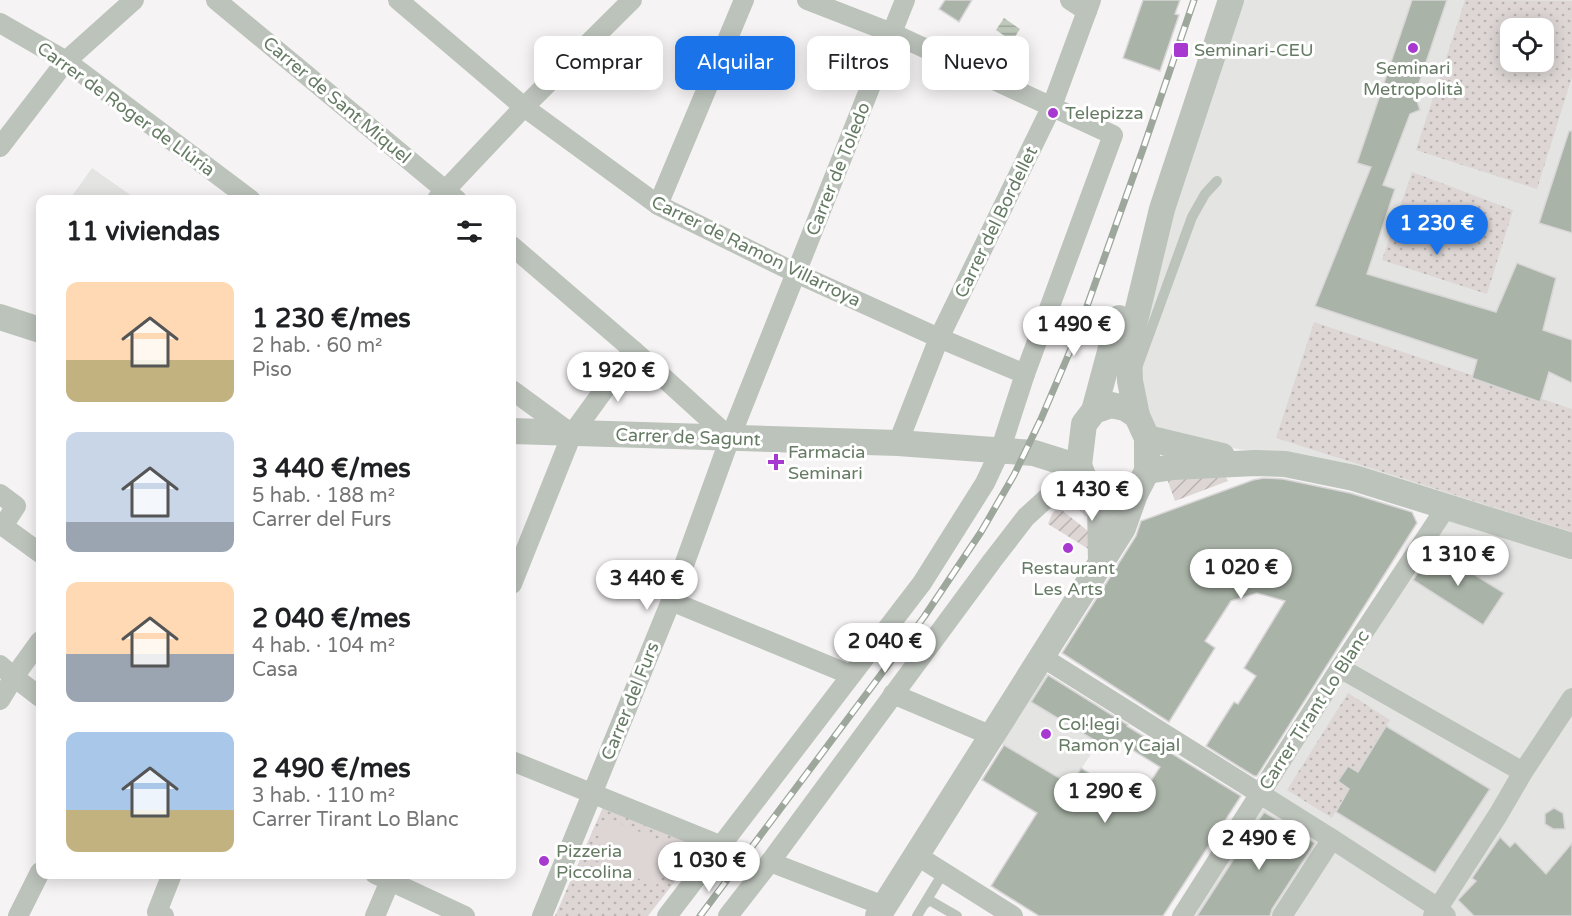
<!DOCTYPE html>
<html lang="es">
<meta charset="utf-8">
<style>
:root{--surface:#fff;--page:#f6f6f6;--text:#202124;--muted:#757577;--accent:#1a73e8}
body{margin:0;font-family:"Varela Round",sans-serif;background:var(--page);color:var(--text);height:100vh;display:flex;flex-direction:column;font-size:22px;white-space:nowrap}
*{box-sizing:border-box;margin:0}
p{font-size:20px;color:var(--muted)}
.icon{flex:none;width:33px;height:33px;fill:none;stroke:currentColor;stroke-width:2;stroke-linecap:round;stroke-linejoin:round}
.map{position:relative;flex:1;overflow:hidden}
.drawer{position:absolute;left:36px;top:195px;width:480px;height:684px;display:flex;flex-direction:column;background:var(--surface);border-radius:12px;box-shadow:0 3px 15px #0003}
.drawer>*{flex:none}
.hud{position:absolute;left:534px;top:36px;width:570px;height:54px;display:flex;gap:12px}
.tools{position:absolute;left:1500px;top:18px;display:grid;gap:12px}
.tools a{display:grid;place-items:center;width:54px;height:54px;border-radius:12px;background:var(--surface);box-shadow:0 3px 15px #0003;font-size:30px}
.price{position:absolute;translate:-50% -51px;padding:0 14px;border-radius:21px;background:#fff;color:#222;font-size:20px;line-height:39px;filter:drop-shadow(0 2px 3px #0008)}
.price::after{content:'';position:absolute;left:50%;top:36px;width:18px;height:14px;margin-left:-9px;background:inherit;clip-path:polygon(0 0,100% 0,50% 100%)}
.price.active{background:var(--accent);color:#fff}
ul{padding:0;list-style:none}
li{display:flex;align-items:center;gap:18px;height:150px;padding:0 30px}
li span{display:grid;place-items:center;flex:none;width:168px;height:120px;border-radius:12px;color:#555}
li>.icon{margin-inline-start:auto}
span .icon{width:72px;height:72px;fill:#fffc;stroke-width:1}
li b{font-size:26px}
h2{display:flex;justify-content:space-between;align-items:center;height:72px;padding:0 30px;font-size:26px}
.tag{padding:0 21px;border-radius:12px;background:var(--surface);box-shadow:0 3px 15px #0003;font-size:21px;line-height:54px}
.tag.active{background:var(--accent);color:#fff}
.map>svg:first-child{display:block}
.built{fill:#e4e4e3;fill-rule:evenodd}
.grass{fill:url(#grass-dots);fill-rule:evenodd}
.garden{fill:url(#garden-furrows)}
.pitch{fill:#ddd6d5}
.water{fill:url(#water-rules)}
.building{fill:#a9b3a7;stroke:#d8d6d7;stroke-width:1.5}
.lines{fill:none;stroke-linecap:round;stroke-linejoin:round}
.service{stroke:#bcc3bb;stroke-width:10}
.minor{stroke:#bcc3bb;stroke-width:20}
.tertiary{stroke:#bcc3bb;stroke-width:26}
.rail-casing{stroke:#9da79c;stroke-width:7}
.rail{stroke:#fff;stroke-width:4.5;stroke-dasharray:14;stroke-linecap:butt}
.poi-dot{fill:#a739d1;stroke:#fff;stroke-width:2}
.labels{text-anchor:middle;dominant-baseline:central;stroke-width:6;stroke-linejoin:round;paint-order:stroke}
.poi-label{font-size:18px;fill:#667b64;stroke:#fff;text-anchor:start}
.street-label{font-size:18px;fill:#667b64;stroke:#fff}
</style>
<div class="map">
<svg width="1572" height="916" viewBox="0 0 1572 916">
<defs>
<pattern id="grass-dots" width="8" height="8" patternUnits="userSpaceOnUse" patternTransform="scale(1.5)"><rect width="8" height="8" fill="#ddd6d5"/><path d="M2 2h.1M6 6h.1" fill="none" stroke="#b7b3b0" stroke-width="1.8" stroke-linecap="round"/></pattern>
<pattern id="garden-furrows" width="10" height="10" patternUnits="userSpaceOnUse" patternTransform="scale(1.5)"><rect width="10" height="10" fill="#ddd6d5"/><path d="M-1 1l2-2M0 10L10 0M9 11l2-2" fill="none" stroke="#b7b3b0"/></pattern>
<pattern id="water-rules" width="6" height="5" patternUnits="userSpaceOnUse" patternTransform="scale(1.5)"><rect width="6" height="5" fill="#bec8bb"/><path d="M0 2.5h6" fill="none" stroke="#9ea79c"/></pattern>
</defs>
<rect width="100%" height="100%" fill="#f6f3f5"/>
<g class="built">
<path d="M1238,0h334v541l-229,-75 -191,-31 -16,-58 10,-81zM1510,28h34v34h-34z"/>
<path d="M92,168l44,31h-66z"/>
<path d="M1447,506l125,40v370h-390z"/>
<path d="M1044,672l41,27 -16,27 29,17 -27,42 -69,-41z"/>
</g>
<g class="grass">
<path d="M1465,0l107,1v76l-35,112 -121,-39zM1510,28h34v34h-34z"/>
<path d="M1412,172l101,38 -26,84 -105,-34z"/>
<path d="M1314,322l258,87v123l-296,-94z"/>
<path d="M1348,693l42,27 -32,52 -10,-6 -10,15 11,8 -17,29 -45,-28z"/>
<path d="M603,807l98,41 -53,68h-93z"/>
</g>
<g class="garden">
<path d="M1226,477l2,4 -53,20 -8,-22z"/>
<path d="M1073,484l18,28 -5,5 -24,-25z"/>
<path d="M1058,507l35,28 -3,15 -42,-26 4,-10z"/>
</g>
<path class="pitch" d="M607,818l66,28 -17,40 -66,-28z"/>
<path class="water" d="M1004,18l16,11 -8,12 -16,-11z"/>
<g class="building">
<path d="M945,0h27l-13,22 -20,-13z"/>
<path d="M1143,0h37l-5,14 4,1 -19,56 -37,-13z"/>
<path d="M1412,0h35l-32,95 5,15 -10,4 -27,71 12,4 -28,85 129,38 21,-49 39,15 -13,52 29,10v43l-23,-11 -9,30 -68,-24 5,-18 -162,-54 56,-139 -14,-4z"/>
<path d="M1569,131h3v102l-33,-10z"/>
<path d="M1264,478l19,1 67,14 62,19 5,11 -160,253h-3l-48,-30 28,-44 4,2 18,-28 -12,-8 41,-67 -28,-8 -26,8 -26,40 10,7 -46,74 -107,-69 74,-117 5,-15 112,-41z"/>
<path d="M1433,549l71,44 -21,32 -70,-45z"/>
<path d="M1048,675l80,50 -1,1 114,70 -78,120h-124l-48,-30 46,-73 -55,-33 22,-35 67,40 10,-17 56,35 23,-36 -42,-26 -6,10 -81,-49z"/>
<path d="M1386,726l104,63 -55,84 -99,-61 13,-23 -11,-8 10,-15 10,6z"/>
<path d="M1554,808l9,5 2,16h-12l-8,-5v-10z"/>
<path d="M1264,812l51,31 -43,66 -2,7h-73z"/>
<path d="M1500,837l10,10 5,-5 31,32 26,-31v73h-98l-16,-16 18,-19 -4,-3z"/>
</g>
<g class="lines">
<g class="service">
<path d="M1138,365l54,-148 13,-23 12,-13"/>
<path d="M925,904l4,-4 28,16"/>
<path d="M917,916l23,-38 -2,-9"/>
</g>
<g class="minor">
<path d="M216,0l241,200"/>
<path d="M398,0l126,107 134,98 138,68 143,65 86,36"/>
<path d="M1070,0l17,11"/>
<path d="M0,23l66,38 185,139"/>
<path d="M0,147l66,-86 68,-61"/>
<path d="M437,199l87,-92 108,-107"/>
<path d="M658,205l86,-205"/>
<path d="M512,246l121,104 97,88"/>
<path d="M512,390l60,44"/>
<path d="M898,443l41,-105 113,-232 39,-106"/>
<path d="M0,494l16,12 -13,20 37,27"/>
<path d="M512,584l60,-150 61,-84"/>
<path d="M671,601l180,74"/>
<path d="M40,641l-26,36 26,20"/>
<path d="M1042,657l290,182 106,69 8,8"/>
<path d="M0,665l14,12 -14,23"/>
<path d="M1340,668l183,104"/>
<path d="M893,694l99,42"/>
<path d="M512,761l210,85"/>
<path d="M916,855l97,61"/>
<path d="M770,862l114,44"/>
<path d="M375,874l90,42"/>
<path d="M18,916l22,-44"/>
<path d="M164,916l-7,-4 15,-38"/>
<path d="M375,916l18,-42"/>
<path d="M542,916l129,-315 59,-163 175,-438"/>
<path d="M667,916l255,-333 63,-100 15,-32 25,-77 88,-239 -221,-102 -85,-33"/>
<path d="M728,916l42,-54 222,-301 34,-44 54,-49"/>
<path d="M1182,916l158,-248 107,-162"/>
<path d="M1282,916l50,-77"/>
<path d="M1433,916l65,-101 25,-43 49,-74"/>
</g>
<g class="tertiary">
<path d="M0,317l40,13"/>
<path d="M1111,405l14,3 12,8 10,22v33l-12,23 -19,9 -16,-1 -12,-13 -9,-24 5,-41 10,-13z"/>
<path d="M1094,411l25,-93"/>
<path d="M1137,416l-7,-35 -1,-28 5,-28 28,-116 69,-209"/>
<path d="M512,431l386,12 136,10 32,10 13,2"/>
<path d="M1147,438l75,18"/>
<path d="M1147,471l26,-4 82,-4 30,1 69,14 218,68"/>
<path d="M1100,502l1,61"/>
<path d="M878,916l245,-388 12,-34"/>
</g>
<defs>
<path id="rail" d="M700,916l224,-299 57,-85 33,-57 27,-56 35,-82 67,-188 51,-149"/>
</defs>
<use href="#rail" class="rail-casing"/>
<use href="#rail" class="rail"/>
</g>
<g class="poi-dot">
<circle cx="1413" cy="48" r="6"/>
<rect x="1173" y="42" width="16" height="16" rx="3"/>
<circle cx="1053" cy="113" r="6"/>
<path d="M773 453h6v6h6v6h-6v6h-6v-6h-6v-6h6z"/>
<circle cx="1068" cy="548" r="6"/>
<circle cx="1046" cy="734" r="6"/>
<circle cx="544" cy="861" r="6"/>
</g>
<g class="labels">
<g class="poi-label">
<text x="1194" y="50">Seminari-CEU</text>
<text x="1413" y="68" text-anchor="middle">Seminari<tspan x="1413" dy="21">Metropolità</tspan></text>
<text x="1065" y="113">Telepizza</text>
<text x="788" y="452">Farmacia<tspan x="788" dy="21">Seminari</tspan></text>
<text x="1068" y="568" text-anchor="middle">Restaurant<tspan x="1068" dy="21">Les Arts</tspan></text>
<text x="1058" y="724">Col·legi<tspan x="1058" dy="21">Ramon y Cajal</tspan></text>
<text x="556" y="851">Pizzeria<tspan x="556" dy="21">Piccolina</tspan></text>
</g>
<g class="street-label">
<text transform="translate(337 100) rotate(40)">Carrer de Sant Miquel</text>
<text transform="translate(126 109) rotate(36)">Carrer de Roger de Llúria</text>
<text transform="translate(838 169) rotate(-68)">Carrer de Toledo</text>
<text transform="translate(996 222) rotate(-64)">Carrer del Bordellet</text>
<text transform="translate(756 251) rotate(26)">Carrer de Ramon Villarroya</text>
<text transform="translate(688 437) rotate(2)">Carrer de Sagunt</text>
<text transform="translate(630 701) rotate(-68)">Carrer del Furs</text>
<text transform="translate(1314 710) rotate(-57)">Carrer Tirant Lo Blanc</text>
</g>
</g>
</svg>
<div class="tools">
<a><svg class="icon" aria-label="locate" viewBox="0 0 24 24"><circle cx="12" cy="12" r="6"/><path d="M12 2v4M12 18v4M2 12h4M18 12h4"/></svg></a>
</div>
<b class="price active" style="left:1437px;top:256px">1 230 €</b>
<b class="price" style="left:1074px;top:357px">1 490 €</b>
<b class="price" style="left:618px;top:403px">1 920 €</b>
<b class="price" style="left:1092px;top:522px">1 430 €</b>
<b class="price" style="left:1458px;top:587px">1 310 €</b>
<b class="price" style="left:1241px;top:600px">1 020 €</b>
<b class="price" style="left:647px;top:611px">3 440 €</b>
<b class="price" style="left:885px;top:674px">2 040 €</b>
<b class="price" style="left:1105px;top:824px">1 290 €</b>
<b class="price" style="left:1259px;top:871px">2 490 €</b>
<b class="price" style="left:709px;top:893px">1 030 €</b>
<div class="hud">
<a class="tag">Comprar</a>
<a class="tag active">Alquilar</a>
<a class="tag">Filtros</a>
<a class="tag">Nuevo</a>
</div>
<section class="drawer">
<h2>11 viviendas<svg class="icon" aria-label="filters" viewBox="0 0 24 24"><path d="M4 7h16M4 17h16"/><circle cx="9" cy="7" r="2"/><circle cx="15" cy="17" r="2"/></svg></h2>
<ul>
<li><span style="background:linear-gradient(#ffd9b3 65%,#c2b280 0)"><svg class="icon" aria-label="home" viewBox="0 0 24 24"><path d="M3 11l9-7 9 7M6 9v11h12V9"/></svg></span><div><b>1 230 €/mes</b><p>2 hab. · 60 m²</p><p>Piso</p></div></li>
<li><span style="background:linear-gradient(#c9d6e8 75%,#9aa5b1 0)"><svg class="icon" aria-label="home" viewBox="0 0 24 24"><path d="M3 11l9-7 9 7M6 9v11h12V9"/></svg></span><div><b>3 440 €/mes</b><p>5 hab. · 188 m²</p><p>Carrer del Furs</p></div></li>
<li><span style="background:linear-gradient(#ffd9b3 60%,#9aa5b1 0)"><svg class="icon" aria-label="home" viewBox="0 0 24 24"><path d="M3 11l9-7 9 7M6 9v11h12V9"/></svg></span><div><b>2 040 €/mes</b><p>4 hab. · 104 m²</p><p>Casa</p></div></li>
<li><span style="background:linear-gradient(#a9c7e8 65%,#c2b280 0)"><svg class="icon" aria-label="home" viewBox="0 0 24 24"><path d="M3 11l9-7 9 7M6 9v11h12V9"/></svg></span><div><b>2 490 €/mes</b><p>3 hab. · 110 m²</p><p>Carrer Tirant Lo Blanc</p></div></li>
</ul>
</section>
</div>
